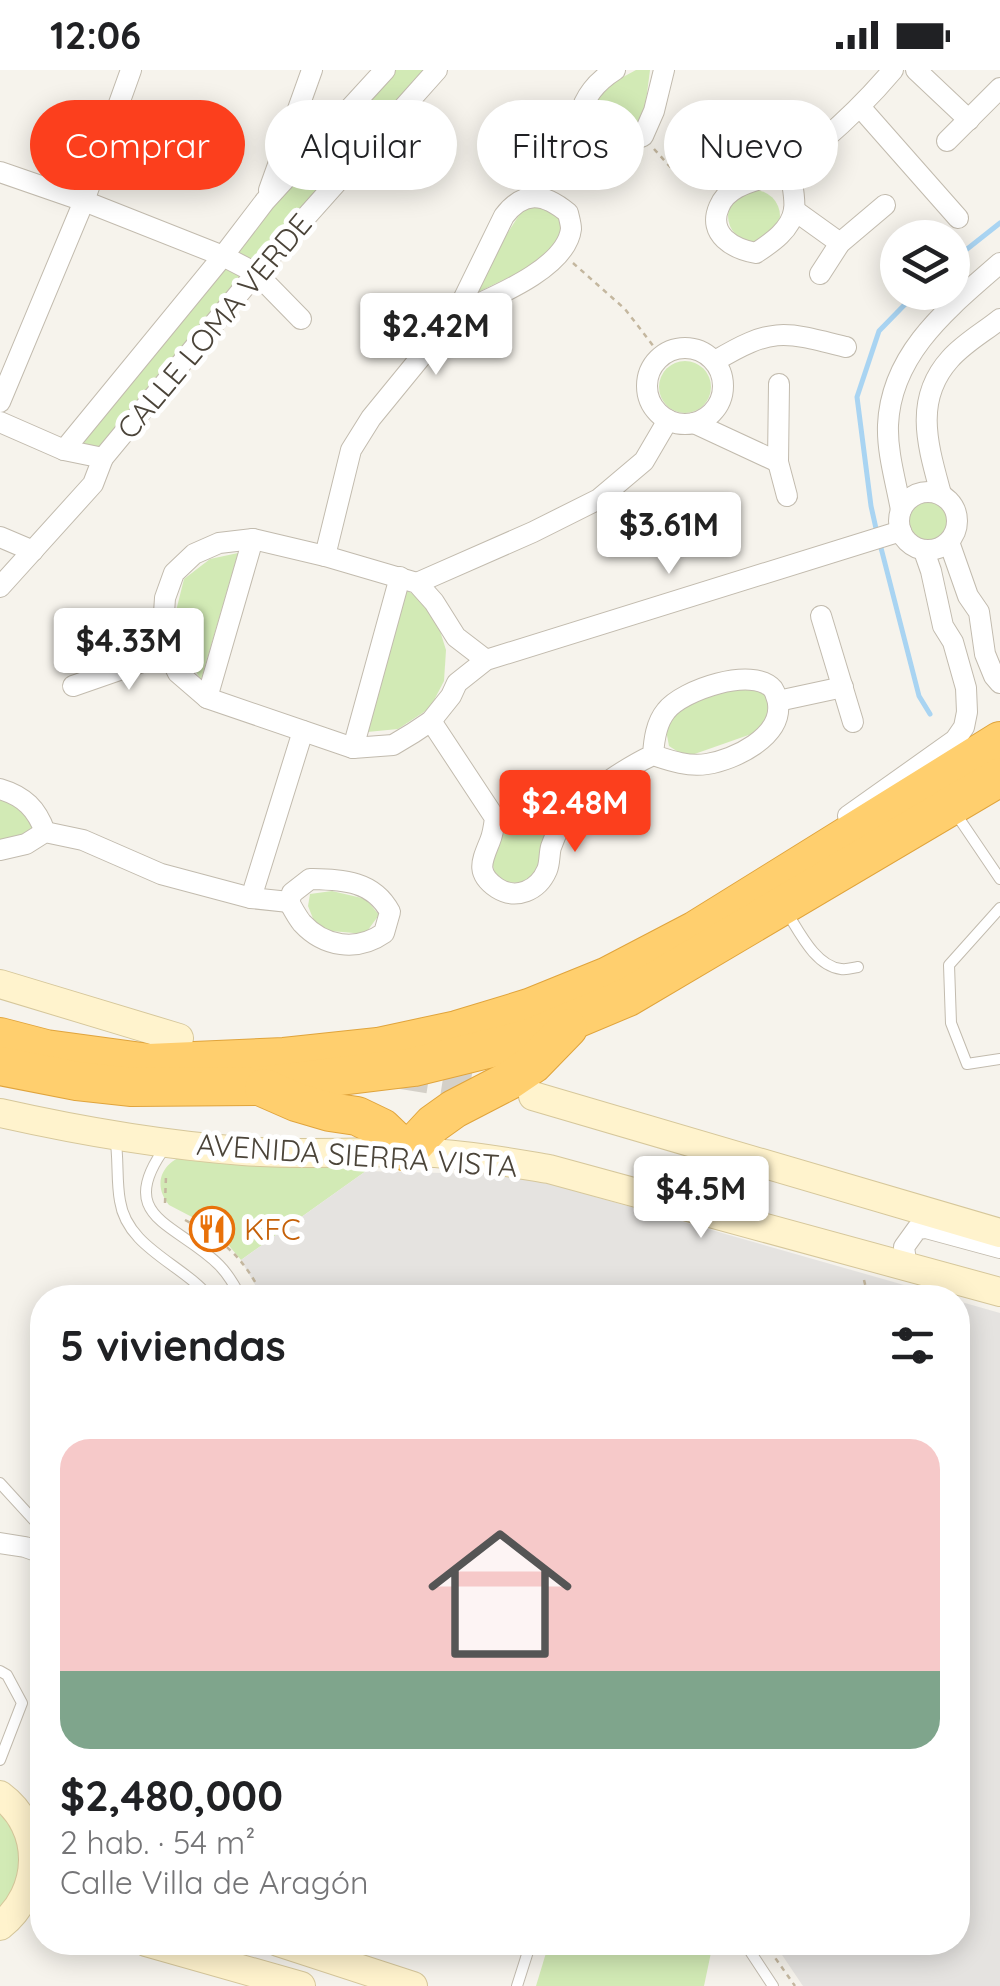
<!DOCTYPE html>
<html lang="es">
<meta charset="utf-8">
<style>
:root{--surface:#fff;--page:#f6f6f6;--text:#202124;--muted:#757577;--accent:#fc3f1d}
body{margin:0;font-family:Quicksand,sans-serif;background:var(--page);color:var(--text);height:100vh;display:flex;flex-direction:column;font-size:38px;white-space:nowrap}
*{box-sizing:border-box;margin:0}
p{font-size:32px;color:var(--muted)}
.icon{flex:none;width:55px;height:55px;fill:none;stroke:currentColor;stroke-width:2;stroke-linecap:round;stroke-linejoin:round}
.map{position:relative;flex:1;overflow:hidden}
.side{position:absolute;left:30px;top:1215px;width:940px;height:670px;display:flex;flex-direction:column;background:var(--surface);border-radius:40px;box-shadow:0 5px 25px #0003}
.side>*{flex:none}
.banner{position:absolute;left:30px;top:30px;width:940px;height:90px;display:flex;gap:20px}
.fabs{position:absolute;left:880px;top:150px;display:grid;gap:20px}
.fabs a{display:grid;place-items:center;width:90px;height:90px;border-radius:50%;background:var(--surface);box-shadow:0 5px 25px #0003;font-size:50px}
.price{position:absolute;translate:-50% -85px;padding:0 22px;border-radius:10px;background:#fff;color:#222;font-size:32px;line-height:65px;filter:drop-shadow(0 2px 5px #0008)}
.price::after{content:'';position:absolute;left:50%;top:60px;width:30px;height:22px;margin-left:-15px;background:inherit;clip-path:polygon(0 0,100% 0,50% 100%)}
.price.selected{background:var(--accent);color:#fff}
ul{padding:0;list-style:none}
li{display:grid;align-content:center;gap:20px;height:530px;padding:0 30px}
li span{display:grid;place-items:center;height:310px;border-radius:30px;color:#555}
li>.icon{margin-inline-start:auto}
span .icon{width:180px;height:180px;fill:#fffc;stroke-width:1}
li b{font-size:42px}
h2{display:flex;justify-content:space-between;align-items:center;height:120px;padding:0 30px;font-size:42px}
.tag{padding:0 35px;border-radius:45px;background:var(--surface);box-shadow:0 5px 25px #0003;font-size:35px;line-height:90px}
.tag.selected{background:var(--accent);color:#fff}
.status{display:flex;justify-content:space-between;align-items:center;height:70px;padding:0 50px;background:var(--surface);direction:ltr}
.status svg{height:28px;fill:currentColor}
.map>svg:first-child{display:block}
.green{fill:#d2eab5}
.parking{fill:#e5e3e0}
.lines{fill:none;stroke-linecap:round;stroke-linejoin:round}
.stream{stroke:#a9d4f2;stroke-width:5}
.secondary-tunnel{stroke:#d4d0c8;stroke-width:28;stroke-dasharray:28 14;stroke-linecap:butt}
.lane-casing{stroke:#c2bbae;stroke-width:12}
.street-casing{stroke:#c2bbae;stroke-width:22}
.secondary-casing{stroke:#d6c79b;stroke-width:30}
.highway-casing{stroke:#e0a43c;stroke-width:40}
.path{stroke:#c4b79f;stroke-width:2.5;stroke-dasharray:5 5;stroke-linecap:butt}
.lane{stroke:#fff;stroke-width:10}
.street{stroke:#fff;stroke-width:20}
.secondary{stroke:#fff3cd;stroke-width:28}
.highway{stroke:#ffcf6e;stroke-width:38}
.labels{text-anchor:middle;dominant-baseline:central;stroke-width:10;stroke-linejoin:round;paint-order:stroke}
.street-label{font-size:30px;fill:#4b4439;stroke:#fff}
.food-label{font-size:30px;fill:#c56008;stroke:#fff;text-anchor:start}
</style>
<div class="status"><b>12:06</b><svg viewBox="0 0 49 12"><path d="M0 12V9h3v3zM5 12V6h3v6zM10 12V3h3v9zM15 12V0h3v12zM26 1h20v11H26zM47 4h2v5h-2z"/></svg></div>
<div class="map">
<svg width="1000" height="1916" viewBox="0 0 1000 1916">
<rect width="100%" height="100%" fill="#f6f3ec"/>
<g class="green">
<path d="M384,0h54l-335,388 -39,-8z"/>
<path d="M636,0h14l-6,47 -19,14 -18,1 -12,-20v-12l17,-17z"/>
<circle cx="754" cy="146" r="26"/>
<path d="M544,133l21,20 -12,25 -18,17 -59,28 23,-47 24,-37z"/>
<circle cx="685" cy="317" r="26"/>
<circle cx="928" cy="451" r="21"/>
<path d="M238,483l-37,127 -21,-34 -4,-35 8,-32 26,-20z"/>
<path d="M406,520l17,10 14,21 9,29 -2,31 -14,27 -32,21 -31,3z"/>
<path d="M741,614l23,8 7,9 -1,17 -10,13 -74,26 -17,-11 -4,-21 16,-21z"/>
<path d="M0,726l18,6 17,25 -15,12 -20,3z"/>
<path d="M553,754l-13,43 -12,15 -21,1 -12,-8 -4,-18 12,-30z"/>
<path d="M332,821l34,8 13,16 -14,19 -34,-3 -15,-5 -8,-20 2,-12z"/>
<path d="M194,1083l172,18 -125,89 -26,-31 -46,-24c-20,-25 -2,-48 25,-52z"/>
<path d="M0,1729l11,8 18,65 -29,47z"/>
<path d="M549,1873v-1l164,1 -9,43h-168z"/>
</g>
<g class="parking">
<path d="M366,1101l153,4 427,122h-684l-21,-37z"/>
<path d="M958,1231l42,12v673h-197l-29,-43 184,-1z"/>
</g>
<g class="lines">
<g class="stream">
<path d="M952,191l48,-38"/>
<path d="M877,463l-6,-27 -14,-109 22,-66 38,-39"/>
<path d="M880,474l39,152 11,18"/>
</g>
<path class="secondary-tunnel" d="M401,1005l96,15"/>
<defs>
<g id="lane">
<path d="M954,741l46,68"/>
<path d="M1000,838l-51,57 2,58 16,41 33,-5"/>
<path d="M786,841c13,20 29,55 55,58 6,1 11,-1 17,-2"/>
<path d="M115,1067c4,21 1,43 5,64 7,47 63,63 90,97"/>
<path d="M167,1075c-55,73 10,78 52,120 9,9 16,21 22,33"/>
<path d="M0,1413l42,46"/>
<path d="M0,1601l7,4 15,28 -22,57"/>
<path d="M744,1872l29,44"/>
<path d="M517,1916l14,-44"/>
</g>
<g id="street">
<path d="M615,0c-19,12 -30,26 -36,47l11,24 24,7 29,-12 11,-25 10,-41"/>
<path d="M916,0l53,50"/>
<path d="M861,38l97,110"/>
<path d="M947,71l53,-53"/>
<path d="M790,98c1,13 6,30 4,42 -3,20 -23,33 -38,43 -22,-4 -49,-18 -37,-46 11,-28 51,-26 73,-40 10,-7 20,-17 30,-26 26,-22 49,-45 71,-71"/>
<path d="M0,102l84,29 139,55 33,17 45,46"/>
<path d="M269,120l43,-120"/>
<path d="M794,140l46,33"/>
<path d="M820,204l20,-31 45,-38"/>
<circle cx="685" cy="316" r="38"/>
<path d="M715,291c57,-34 68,-30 131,-14"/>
<path d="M779,314l-1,78 9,34"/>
<path d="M0,332l84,-201 47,-131"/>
<path d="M0,352l64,28 39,8"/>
<path d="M694,353l84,39"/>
<path d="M64,380l159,-194 42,-55 120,-131"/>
<circle cx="928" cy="451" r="29"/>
<path d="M941,424c-13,-48 -28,-94 9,-135 14,-16 34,-27 50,-40"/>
<path d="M901,440c-5,-28 -14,-57 -13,-85 3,-73 62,-118 112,-162"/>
<path d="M0,467l33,14"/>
<path d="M949,472l19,54 11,16 6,42 9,22 6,7"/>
<path d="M325,486l26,-106 20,-32 85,-104 48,-98c20,-26 40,-23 64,-3 1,5 3,11 3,16 -5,41 -83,70 -115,85"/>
<path d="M417,513l116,-51 66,-33 45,-38 24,-41"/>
<path d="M0,517l93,-103 10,-26 153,-185 181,-203"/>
<path d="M821,546l32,106"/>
<path d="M486,590l-30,-23 -22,-35 -17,-19 -92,-27 -72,-17 -34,4 -25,11 -20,19 -9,25 -2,30 5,25 10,20 29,25 146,50 40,-3 20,-12 18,-12 20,-25 6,-13 29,-23 415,-129"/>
<path d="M73,616l95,-33"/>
<path d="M207,628l46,-159"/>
<path d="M778,631l65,-14"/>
<path d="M431,651l64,97c-1,8 -2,16 -5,23 -8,20 -15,32 7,47 19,12 41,3 50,-18 3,-7 2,-16 4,-23 4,-11 11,-27 19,-35 18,-19 59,-46 83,-57 18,6 35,12 54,9 27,-4 75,-27 71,-60 0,-3 -3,-12 -5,-15 -20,-23 -91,1 -107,22 -10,12 -12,29 -13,44"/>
<path d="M353,678l47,-171"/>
<path d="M0,719c24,7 37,20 45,43"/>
<path d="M848,746l107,-76 9,-13 3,-15 -1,-24 -13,-46 -10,-16 -12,-55 -7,-20"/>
<path d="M495,748l72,-3"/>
<path d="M0,780l26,-6 19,-12 38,8 78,34 90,24 38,4"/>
<path d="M310,809c32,1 63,1 80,33l-6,21c-27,19 -60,14 -82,-10 -5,-6 -9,-14 -13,-21l3,-9z"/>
<path d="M251,828l52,-167"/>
<path d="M907,1198l-3,-21 13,-18 9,-1 74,20"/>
<path d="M0,1473l25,4 17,6"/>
</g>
<g id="secondary">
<path d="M0,914l179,54"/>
<path d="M533,1026l467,137"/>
<path d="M0,1043c80,18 161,32 243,38 54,4 107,1 161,1 49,0 97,9 145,17l451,123"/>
<path d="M0,1725c45,33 43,97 0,131"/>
<path d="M146,1872l155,44"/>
<path d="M278,1872l135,44"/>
</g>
<g id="highway">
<path d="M0,967l46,12 103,14 135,-6 94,-10 79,-17 72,-22 79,-32 88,-46 304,-189"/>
<path d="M0,996l77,15 55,6 127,-1 155,-19 114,-28 100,-42 372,-220"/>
<path d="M264,1018l32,14 34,10 27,4 25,12 25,24 26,-28 21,-15 54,-28 25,-17 35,-36"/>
</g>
</defs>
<use href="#lane" class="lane-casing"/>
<use href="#street" class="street-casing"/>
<use href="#secondary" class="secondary-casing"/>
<use href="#highway" class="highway-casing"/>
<g class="path">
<path d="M654,79l20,22 33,16"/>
<path d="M573,193l52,46 36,47"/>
<path d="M165,1133l1,-27"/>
<path d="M185,1150c40,21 58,37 79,78"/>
<path d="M864,1210l3,12 -1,6"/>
<path d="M764,1872l31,44"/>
</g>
<use href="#lane" class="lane"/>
<use href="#street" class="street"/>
<use href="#secondary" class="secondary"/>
<use href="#highway" class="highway"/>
</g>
<defs>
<symbol id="restaurant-ring" viewBox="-11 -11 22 22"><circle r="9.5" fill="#fff" stroke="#e8710a" stroke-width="1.5"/><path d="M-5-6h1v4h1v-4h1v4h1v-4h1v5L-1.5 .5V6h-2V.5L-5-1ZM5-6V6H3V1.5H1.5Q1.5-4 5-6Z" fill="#e8710a"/></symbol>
</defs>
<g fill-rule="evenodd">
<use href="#restaurant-ring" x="187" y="1134" width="50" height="50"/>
</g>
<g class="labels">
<g class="street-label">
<text transform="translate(214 256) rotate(-50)">CALLE LOMA VERDE</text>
<text transform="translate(357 1085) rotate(4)">AVENIDA SIERRA VISTA</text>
</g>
<g class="food-label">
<text x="244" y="1159">KFC</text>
</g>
</g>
</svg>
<div class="fabs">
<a><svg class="icon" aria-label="layers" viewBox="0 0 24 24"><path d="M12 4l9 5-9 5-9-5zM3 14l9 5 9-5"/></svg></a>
</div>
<b class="price" style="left:436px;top:308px">$2.42M</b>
<b class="price" style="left:669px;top:507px">$3.61M</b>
<b class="price" style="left:129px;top:623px">$4.33M</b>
<b class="price selected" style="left:575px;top:785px">$2.48M</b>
<b class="price" style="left:701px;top:1171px">$4.5M</b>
<div class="banner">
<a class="tag selected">Comprar</a>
<a class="tag">Alquilar</a>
<a class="tag">Filtros</a>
<a class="tag">Nuevo</a>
</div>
<section class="side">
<h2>5 viviendas<svg class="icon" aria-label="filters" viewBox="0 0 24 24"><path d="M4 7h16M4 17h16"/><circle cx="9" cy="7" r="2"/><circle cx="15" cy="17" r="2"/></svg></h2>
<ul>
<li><span style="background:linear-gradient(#f6c9c9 75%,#7fa58c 0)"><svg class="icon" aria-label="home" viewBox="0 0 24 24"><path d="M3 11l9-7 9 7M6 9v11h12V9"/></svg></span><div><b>$2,480,000</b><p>2 hab. · 54 m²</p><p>Calle Villa de Aragón</p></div></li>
</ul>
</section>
</div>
